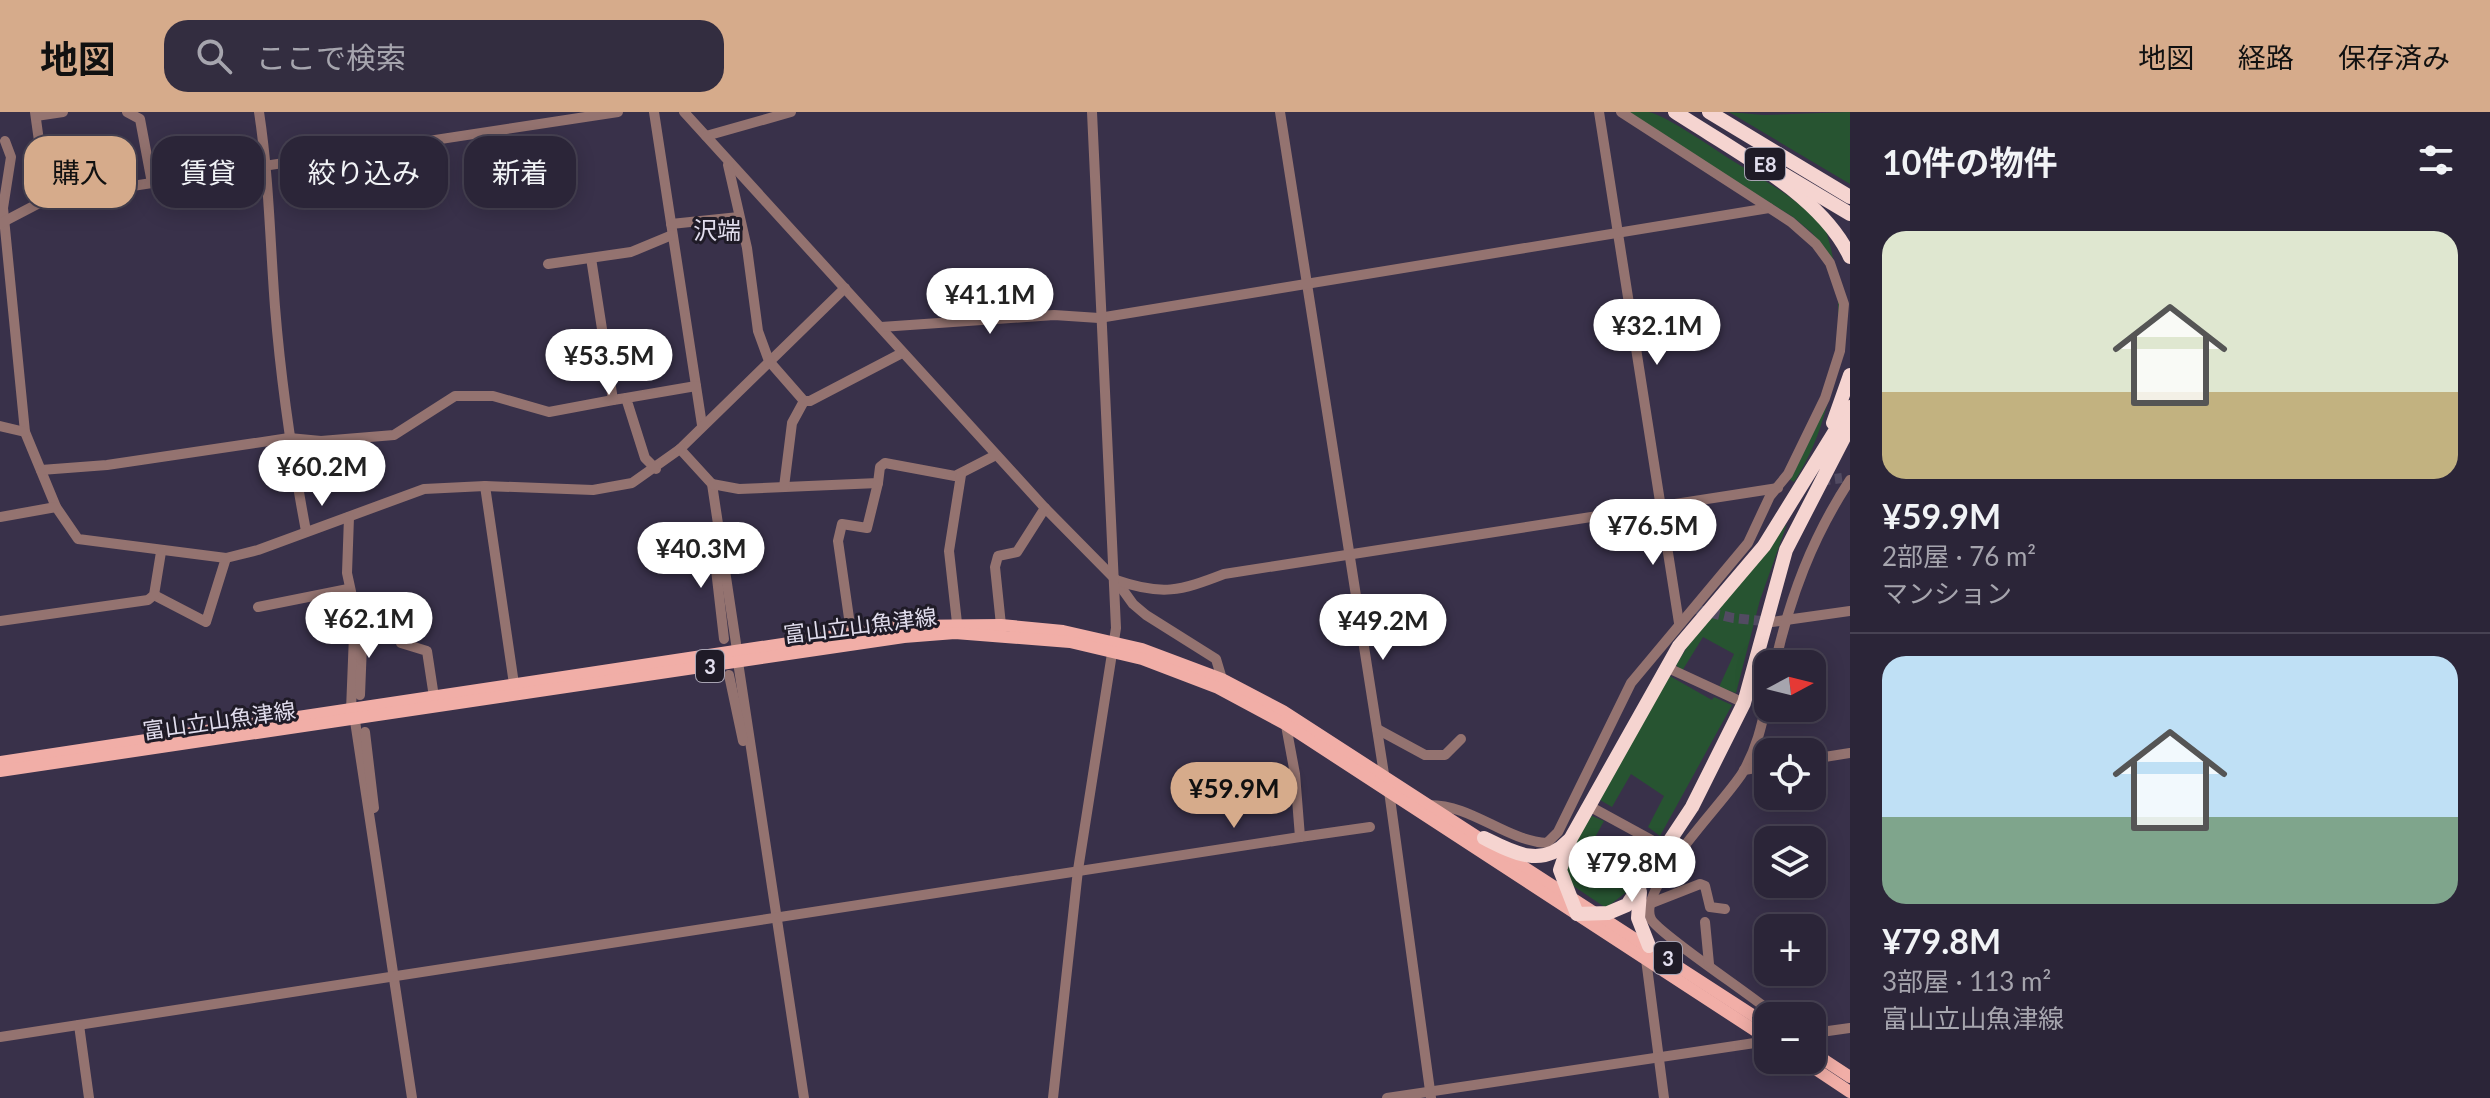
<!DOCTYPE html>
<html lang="ja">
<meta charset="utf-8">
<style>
:root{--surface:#2b2538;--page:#332d40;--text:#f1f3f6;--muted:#a6a5ae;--line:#474253;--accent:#d6ab8b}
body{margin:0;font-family:Lato,"Noto Sans JP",sans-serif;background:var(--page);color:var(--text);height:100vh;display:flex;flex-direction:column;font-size:30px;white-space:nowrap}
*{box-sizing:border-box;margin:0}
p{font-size:26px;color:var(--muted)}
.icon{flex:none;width:44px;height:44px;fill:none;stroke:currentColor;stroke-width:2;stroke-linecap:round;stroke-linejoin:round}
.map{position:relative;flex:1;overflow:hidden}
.drawer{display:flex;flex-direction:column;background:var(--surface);width:640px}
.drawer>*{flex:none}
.banner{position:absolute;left:24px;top:24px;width:760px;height:72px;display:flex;gap:16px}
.needle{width:52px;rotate:83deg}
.fabs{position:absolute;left:1754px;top:538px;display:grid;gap:16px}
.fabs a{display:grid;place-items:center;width:72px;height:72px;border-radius:16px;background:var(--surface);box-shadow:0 4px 20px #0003,0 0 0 2px var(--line);font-size:40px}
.price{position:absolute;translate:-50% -68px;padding:0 18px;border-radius:28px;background:#fff;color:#222;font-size:26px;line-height:52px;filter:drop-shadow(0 2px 4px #0008)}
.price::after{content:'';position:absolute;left:50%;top:48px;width:24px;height:18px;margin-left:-12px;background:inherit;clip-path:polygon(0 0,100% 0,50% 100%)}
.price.current{background:var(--accent);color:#111}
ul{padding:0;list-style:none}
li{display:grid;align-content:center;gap:16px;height:424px;padding:0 32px}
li+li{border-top:2px solid var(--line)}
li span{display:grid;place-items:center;height:248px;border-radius:24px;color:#555}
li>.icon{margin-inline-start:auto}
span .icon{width:144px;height:144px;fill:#fffc;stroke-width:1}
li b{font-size:34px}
h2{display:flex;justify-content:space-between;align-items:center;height:96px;padding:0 32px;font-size:34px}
.pill{padding:0 28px;border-radius:24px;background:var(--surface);box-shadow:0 4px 20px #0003,0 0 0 2px var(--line);font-size:28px;line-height:72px}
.pill.current{background:var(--accent);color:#111}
header{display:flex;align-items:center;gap:48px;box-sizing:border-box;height:112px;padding:0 40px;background:var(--accent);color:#111}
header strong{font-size:38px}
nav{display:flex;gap:44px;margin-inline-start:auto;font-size:28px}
.search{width:560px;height:72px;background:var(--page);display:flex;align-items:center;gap:20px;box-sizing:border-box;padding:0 28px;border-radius:24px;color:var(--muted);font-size:30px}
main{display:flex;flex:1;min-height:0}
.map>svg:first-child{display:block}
.green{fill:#275431}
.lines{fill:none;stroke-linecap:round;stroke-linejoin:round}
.minor-tunnel{stroke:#524b62;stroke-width:10;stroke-dasharray:10 5;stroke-linecap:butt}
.minor{stroke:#947370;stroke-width:10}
.major{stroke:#f1aea7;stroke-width:12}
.highway{stroke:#f5d4d0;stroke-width:14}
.labels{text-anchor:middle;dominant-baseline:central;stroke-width:6;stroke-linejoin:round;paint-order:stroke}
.shield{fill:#1f1b27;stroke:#a7a3b2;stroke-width:2}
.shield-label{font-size:20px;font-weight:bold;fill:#e1dded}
.street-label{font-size:22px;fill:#e1dded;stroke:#1f1b27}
.neighbourhood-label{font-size:24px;fill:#e1dded;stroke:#1f1b27}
</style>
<header>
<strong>地図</strong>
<div class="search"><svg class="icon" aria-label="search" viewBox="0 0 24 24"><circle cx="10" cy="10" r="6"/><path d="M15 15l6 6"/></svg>ここで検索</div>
<nav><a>地図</a><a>経路</a><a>保存済み</a></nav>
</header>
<main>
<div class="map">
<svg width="1850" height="986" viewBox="0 0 1850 986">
<rect width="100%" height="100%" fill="#39314a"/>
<g class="green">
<path d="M1625,0c7,0 17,0 24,0 20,5 65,37 84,49 32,20 70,40 93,70 24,73 13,183 -32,251l-5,-3 34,-67 21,-95 -14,-62 -18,-22 -19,-16z"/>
<path d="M1729,0l35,3 86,-3v72z"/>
<path d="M1787,412l-27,76 -24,93 -17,-6 15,-33 -31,-17 -21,34 -6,-6 17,-27z"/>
<path d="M1668,563l44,25 2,-3 18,8 -72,131 -12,-9 16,-31 -33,-22 -19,33 -12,-7z"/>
<path d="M1590,703l14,6 -17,31 37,18 17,-30 12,7 -24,43 -23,18 -37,-25 -6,-15z"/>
</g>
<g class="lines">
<g class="minor-tunnel">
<path d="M1820,369l22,-3"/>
<path d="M1695,497l38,9 39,4"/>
</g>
<g class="minor">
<path d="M35,0l12,87"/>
<path d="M127,0l13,7 12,64"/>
<path d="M259,0c10,65 11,130 16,195 6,75 17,150 31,224"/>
<path d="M654,0l48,313"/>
<path d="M684,0l361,396 70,71 18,25 13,11 70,44 6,20"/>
<path d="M1280,0l104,662"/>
<path d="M1599,0l80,511"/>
<path d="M36,4l27,-4"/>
<path d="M706,24l85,-24"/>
<path d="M5,29l6,16 -8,51 22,224 31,75 22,32 148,19 32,-8 166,-61 61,-3 108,4 39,-7 48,-34 165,-161"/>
<path d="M728,53l19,83 11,83 11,30 35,40"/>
<path d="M1,111l46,-24 571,-87"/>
<path d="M671,112l68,-7"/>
<path d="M591,146l22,142 13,-2"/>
<path d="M548,152l83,-12 41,-17"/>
<path d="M881,215l173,-12 45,3 670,-110"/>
<path d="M0,314l25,6"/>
<path d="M680,337l32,35 25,166"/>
<path d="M656,357l-11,-11 -19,-60 70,-12"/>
<path d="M41,358l66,-5 182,-27 32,3 73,-6 61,-39h38l56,16 64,-12"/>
<path d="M712,372l27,5 139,-6 2,-16 5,-4 70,13 41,-21"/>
<path d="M485,374l29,198"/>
<path d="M784,375l8,-64 12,-22h6l92,-48"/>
<path d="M0,405l56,-10"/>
<path d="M349,405l-2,56 8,37 -4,100"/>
<path d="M722,441l-7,8 9,78"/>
<path d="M1116,468c46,16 64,11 108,-6l554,-86"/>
<path d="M154,483l52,27 20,-64"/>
<path d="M258,495l90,-18"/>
<path d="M357,499l6,8 -3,76"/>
<path d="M362,501l32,5 7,10v15l26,8 7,46"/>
<path d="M0,509l148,-21 6,-5 7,-43"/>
<path d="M1772,510l78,-11"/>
<path d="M957,511l-8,-72 12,-76"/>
<path d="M1001,513l-6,-58 3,-11 19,-4 28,-44"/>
<path d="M852,527l-14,-98 4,-17 25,4 11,-45"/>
<path d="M738,550l66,436"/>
<path d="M1775,552c15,-67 37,-126 75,-184"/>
<path d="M1666,555l78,36"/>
<path d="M729,563l14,66"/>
<path d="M1768,585c-6,27 -11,51 -25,75 -17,29 -107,117 -92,147 7,14 97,74 116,90l3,7"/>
<path d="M355,609l57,377"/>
<path d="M1377,617l48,26h20l16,-16"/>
<path d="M365,620l9,76"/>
<path d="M1812,647l38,-6"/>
<path d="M1744,658l24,-4"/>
<path d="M1389,679l42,307"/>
<path d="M1429,693c44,0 75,35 118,38l11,-11 73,-149 117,-140 22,-47 18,-22 37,-76 15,-47 4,-47 -14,-41 -14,-19 -25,-22 -170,-110"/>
<path d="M1589,694l75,41"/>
<path d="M1300,725l70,-10"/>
<path d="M1649,792l51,-20 5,2 5,21 15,2"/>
<path d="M1705,810l4,42"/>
<path d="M1646,847l18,139"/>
<path d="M79,913l10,73"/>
<path d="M0,925l1300,-200 -5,-63 -10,-54"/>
<path d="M1812,940l9,-20 29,-4"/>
<path d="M1053,986l25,-228 38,-242 -24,-516"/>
<path d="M1387,986l381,-57"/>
</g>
<g class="major">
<path d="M0,650l901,-136 100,-1 62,6 79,18 80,30 61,32 485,314"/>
<path d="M0,659l904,-134 51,-4 115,9 72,17 76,29 67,36 483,315"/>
<path d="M1812,940l38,25"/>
<path d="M1802,948l48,32"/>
</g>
<g class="highway">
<path d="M1675,0c56,37 146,82 175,145"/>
<path d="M1709,0l141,85"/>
<path d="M1778,59l72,43"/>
<path d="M1850,295l-86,139 -85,100 -108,192 -11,32 17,44 31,-1 19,-8 65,-98 52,-104 42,-153 64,-124"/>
<path d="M1833,311l17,-48"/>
<path d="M1484,726c28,14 58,31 84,3"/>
<path d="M1640,780l-2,26 11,28"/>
</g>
</g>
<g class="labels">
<g class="shield">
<rect x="1745" y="36" width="40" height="32" rx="6"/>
<rect x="696" y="538" width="28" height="32" rx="6"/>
<rect x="1654" y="830" width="28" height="32" rx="6"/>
</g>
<g class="shield-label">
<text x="1765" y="52">E8</text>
<text x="710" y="554">3</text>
<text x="1668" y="846">3</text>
</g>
<g class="street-label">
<text transform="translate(860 513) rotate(-7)">富山立山魚津線</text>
<text transform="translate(219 608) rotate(-8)">富山立山魚津線</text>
</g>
<g class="neighbourhood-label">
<text x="717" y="117">沢端</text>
</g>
</g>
</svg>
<div class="fabs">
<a><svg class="needle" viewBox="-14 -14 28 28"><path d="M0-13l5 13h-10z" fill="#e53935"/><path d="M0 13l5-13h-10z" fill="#a6a5ae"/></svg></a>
<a><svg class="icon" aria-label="locate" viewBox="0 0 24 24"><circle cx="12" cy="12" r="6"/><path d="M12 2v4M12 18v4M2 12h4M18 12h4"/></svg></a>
<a><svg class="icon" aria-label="layers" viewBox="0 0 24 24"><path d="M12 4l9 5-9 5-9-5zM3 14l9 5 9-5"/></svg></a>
<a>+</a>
<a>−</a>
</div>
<b class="price" style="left:990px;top:224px">¥41.1M</b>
<b class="price" style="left:1657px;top:255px">¥32.1M</b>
<b class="price" style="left:609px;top:285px">¥53.5M</b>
<b class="price" style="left:322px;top:396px">¥60.2M</b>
<b class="price" style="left:1653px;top:455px">¥76.5M</b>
<b class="price" style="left:701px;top:478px">¥40.3M</b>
<b class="price" style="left:369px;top:548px">¥62.1M</b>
<b class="price" style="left:1383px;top:550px">¥49.2M</b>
<b class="price current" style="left:1234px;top:718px">¥59.9M</b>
<b class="price" style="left:1632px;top:792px">¥79.8M</b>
<div class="banner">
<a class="pill current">購入</a>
<a class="pill">賃貸</a>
<a class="pill">絞り込み</a>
<a class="pill">新着</a>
</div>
</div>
<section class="drawer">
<h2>10件の物件<svg class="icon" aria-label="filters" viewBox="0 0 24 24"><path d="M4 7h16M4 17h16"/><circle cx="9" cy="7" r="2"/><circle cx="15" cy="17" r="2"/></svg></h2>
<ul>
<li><span style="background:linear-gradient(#dfe7d0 65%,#c2b280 0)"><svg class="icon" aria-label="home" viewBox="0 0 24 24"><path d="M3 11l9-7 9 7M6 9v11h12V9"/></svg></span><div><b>¥59.9M</b><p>2部屋 · 76 m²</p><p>マンション</p></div></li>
<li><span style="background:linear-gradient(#bfe0f5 65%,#7fa58c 0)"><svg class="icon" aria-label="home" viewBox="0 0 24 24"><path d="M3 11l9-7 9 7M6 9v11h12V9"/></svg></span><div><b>¥79.8M</b><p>3部屋 · 113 m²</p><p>富山立山魚津線</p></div></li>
</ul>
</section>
</main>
